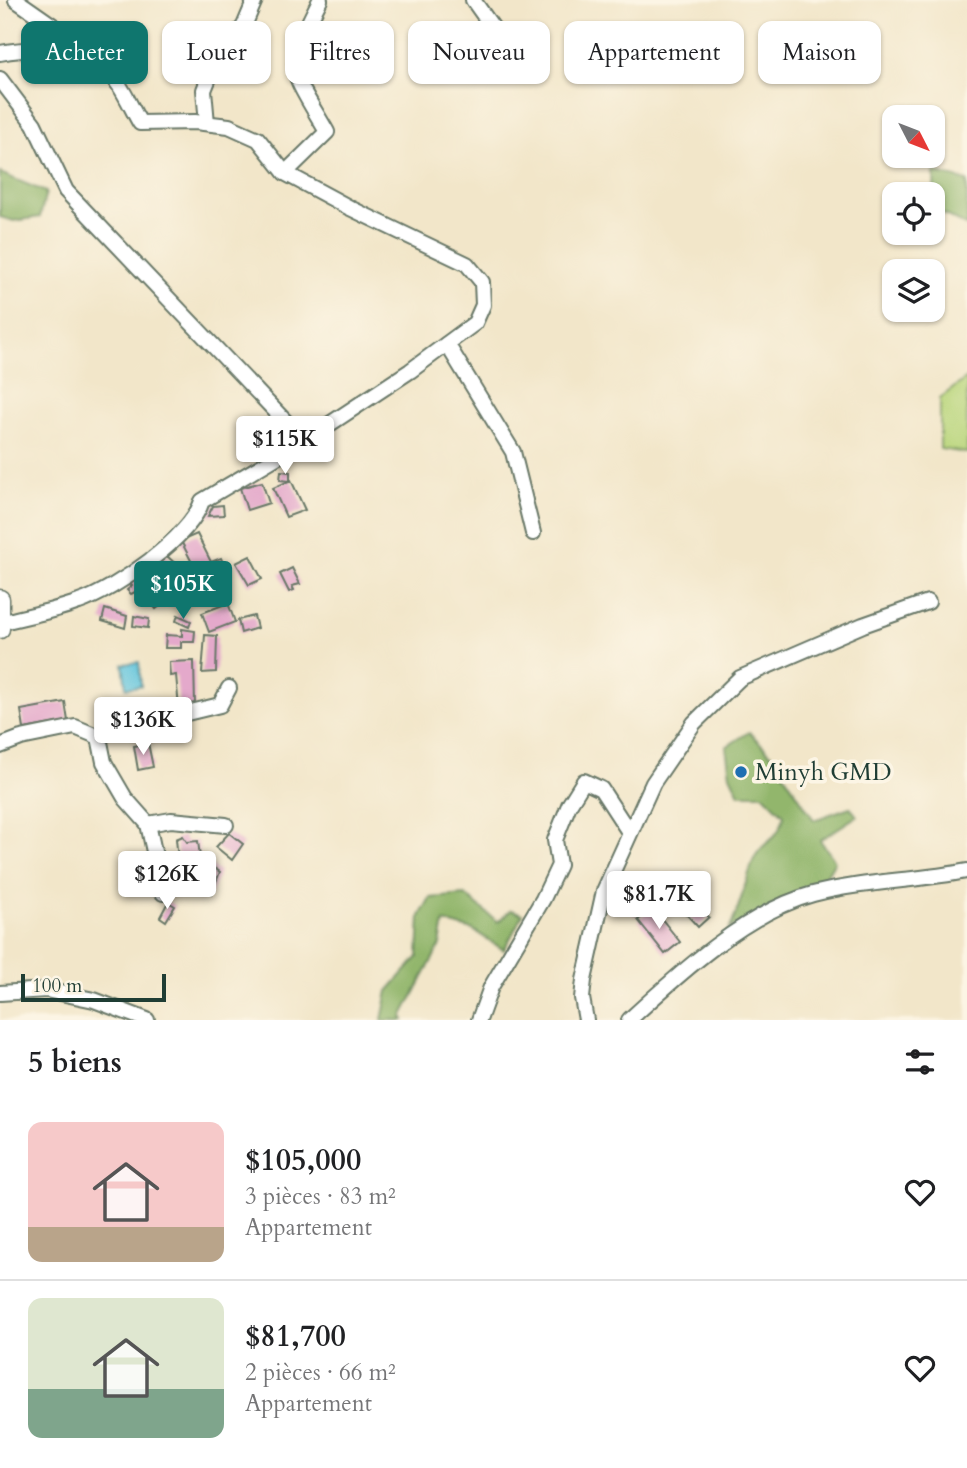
<!DOCTYPE html>
<html lang="fr">
<meta charset="utf-8">
<style>
:root{--surface:#fff;--page:#f6f6f6;--text:#202124;--muted:#757577;--line:#e0e0e0;--accent:#0f766e}
body{margin:0;font-family:Cardo,serif;background:var(--page);color:var(--text);height:100vh;display:flex;flex-direction:column;font-size:26px;white-space:nowrap}
*{box-sizing:border-box;margin:0}
p{font-size:23px;color:var(--muted)}
.icon{flex:none;width:38px;height:38px;fill:none;stroke:currentColor;stroke-width:2;stroke-linecap:round;stroke-linejoin:round}
.map{position:relative;height:1020px;overflow:hidden}
.side{display:flex;flex-direction:column;background:var(--surface);flex:1}
.side>*{flex:none}
.top-card{position:absolute;left:21px;top:21px;width:926px;height:63px;display:flex;gap:14px}
.needle{width:46px;rotate:132deg}
.fabs{position:absolute;left:882px;top:105px;display:grid;gap:14px}
.fabs a{display:grid;place-items:center;width:63px;height:63px;border-radius:14px;background:var(--surface);box-shadow:0 2px 5px #0004;font-size:35px}
.scale{position:absolute;left:21px;bottom:18px;width:145px;box-sizing:border-box;padding-left:7px;border:4px solid #1f3d34;border-top:0;font-size:19px;line-height:24px;white-space:nowrap;color:#1f3d34;-webkit-text-stroke:5px #fcf5e5;paint-order:stroke}
.price{position:absolute;translate:-50% -60px;padding:0 16px;border-radius:7px;background:#fff;color:#222;font-size:23px;line-height:46px;filter:drop-shadow(0 2px 4px #0008)}
.price::after{content:'';position:absolute;left:50%;top:42px;width:21px;height:16px;margin-left:-10px;background:inherit;clip-path:polygon(0 0,100% 0,50% 100%)}
.price.active{background:var(--accent);color:#fff}
ul{padding:0;list-style:none}
li{display:flex;align-items:center;gap:21px;height:175px;padding:0 28px}
li+li{border-top:2px solid var(--line)}
li span{display:grid;place-items:center;flex:none;width:196px;height:140px;border-radius:14px;color:#555}
li>.icon{margin-inline-start:auto}
span .icon{width:84px;height:84px;fill:#fffc;stroke-width:1}
li b{font-size:30px}
h2{display:flex;justify-content:space-between;align-items:center;height:84px;padding:0 28px;font-size:30px}
.pill{padding:0 24px;border-radius:14px;background:var(--surface);box-shadow:0 2px 5px #0004;font-size:24px;line-height:63px}
.pill.active{background:var(--accent);color:#fff}
.map>svg:first-child{display:block}
.green{fill:#b9d57c;stroke:#6c8958;stroke-width:2}
.forest{fill:#92b66c;stroke:#587a50;stroke-width:2}
.water{fill:#60c4dd;stroke:#408088;stroke-width:2}
.building{fill:#e4a9cb}
.lines{fill:none;stroke-linecap:round;stroke-linejoin:round}
.minor-casing{stroke:#697868;stroke-width:18}
.major-casing{stroke:#697868;stroke-width:21}
.minor{stroke:#fff;stroke-width:14}
.major{stroke:#fff;stroke-width:18}
.poi-dot{fill:#1f6fb2;stroke:#fcf5e5;stroke-width:2.5}
.labels{text-anchor:middle;dominant-baseline:central;stroke-width:7;stroke-linejoin:round;paint-order:stroke}
.poi-label{font-size:24px;fill:#1f3d34;stroke:#fcf5e5;text-anchor:start}
</style>
<div class="map">
<svg width="967" height="1020" viewBox="0 0 967 1020">
<rect width="100%" height="100%" fill="#fcf5e5"/>
<filter id="ink" filterUnits="userSpaceOnUse"><feTurbulence type="fractalNoise" baseFrequency=".0143" numOctaves="2"/><feDisplacementMap in="SourceGraphic" scale="14" xChannelSelector="R" yChannelSelector="G"/><feConvolveMatrix kernelMatrix="1 2 1 2 8 2 1 2 1" color-interpolation-filters="sRGB"/></filter>
<filter id="wash" filterUnits="userSpaceOnUse"><feTurbulence type="fractalNoise" baseFrequency=".00686" numOctaves="4" result="noise"/><feDisplacementMap in="SourceGraphic" scale="28" xChannelSelector="R" yChannelSelector="G"/><feGaussianBlur stdDeviation="1.57" result="paint"/><feColorMatrix in="noise" values="0 0 0 0 0 0 0 0 0 0 0 0 0 0 0 0 0 1.4 0 .05"/><feComposite in="paint" operator="in"/></filter>
<g filter="url(#wash)">
<rect width="100%" height="100%" fill="#f2e6c9"/>
<path class="green" d="M967,378v75l-27,-4v-51z"/>
<g class="forest">
<path d="M934,172l33,9v45l-32,-16z"/>
<path d="M0,173l46,19 -6,25 -26,4 -14,-4z"/>
<path d="M749,732l22,22 43,66 36,-13 7,9 -37,24 15,21 -12,20 -93,47c11,-24 15,-46 24,-69 8,-19 25,-17 30,-44l-21,-21h-24l-9,-19 -4,-28z"/>
<path d="M465,895l33,27 13,-12 12,4 -19,36 -31,-20 -29,-8 -4,23 -38,72 2,3h-22l6,-29 30,-34 2,-41 10,-18z"/>
</g>
<path class="water" d="M139,662l2,24 -15,2 -3,-24z"/>
<g id="blocks">
<g class="building">
<path d="M281,471l9,1v9l-10,-1z"/>
<path d="M291,480l14,30 -19,7 -13,-29z"/>
<path d="M262,482l7,21 -22,7 -7,-22z"/>
<path d="M223,505l1,10 -16,1 5,-10z"/>
<path d="M197,534l14,28 10,-4 8,18 -24,12 -24,-47z"/>
<path d="M166,555l13,12 -3,3 10,14 -16,12 -20,-29z"/>
<path d="M250,556l12,23 -13,6 -13,-22z"/>
<path d="M292,568l8,16 -8,2 2,4 -5,2 -9,-18z"/>
<path d="M138,575l13,16 -10,8 -6,-7 -4,2 -4,-4 5,-4 -4,-4z"/>
<path d="M160,594l5,8 -9,7 -6,-8z"/>
<path d="M228,603l7,19 -26,10 -7,-19z"/>
<path d="M105,609l22,7 -2,12 -23,-7z"/>
<path d="M178,615l13,6 -2,6 -13,-6z"/>
<path d="M134,616l15,3 -1,9 -15,-2z"/>
<path d="M254,616l3,12 -16,5 -3,-13z"/>
<path d="M182,629l13,2 -1,11h-13v6h-16l1,-13 16,1z"/>
<path d="M205,635l12,1 -1,36 -14,1z"/>
<path d="M194,661l1,45 -16,2 -3,-33 -6,1 -1,-14z"/>
<path d="M65,702l3,19 -44,8 -3,-19z"/>
<path d="M148,743l5,24 -15,3 -4,-24z"/>
<path d="M229,833l14,11 -11,16 -16,-13z"/>
<path d="M183,836l4,6 11,-1 2,16 -22,2 -2,-20z"/>
<path d="M206,863l14,9 -9,22 -17,-11 2,-4 -4,-3 4,-5 4,2z"/>
<path d="M659,878l9,11 -11,10 -9,-11z"/>
<path d="M677,892l10,6 -8,7 -7,-9z"/>
<path d="M638,896l8,11 -11,9 -9,-11z"/>
<path d="M690,897l19,20 -11,10 -19,-21z"/>
<path d="M168,902l7,4 -9,15 -6,-4z"/>
<path d="M653,908l27,34 -15,12 -27,-34z"/>
</g>
</g>
</g>
<g filter="url(#ink)">
<use href="#blocks" fill-opacity="0" stroke="#697868" stroke-width="2"/>
<g class="lines">
<defs>
<g id="minor">
<path d="M16,0l43,30 17,25"/>
<path d="M473,0l22,31 27,16"/>
<path d="M0,53c41,-7 93,-6 119,32 8,12 14,26 21,38l55,-1 34,4 29,13 27,34 65,35 117,56 15,18 1,23 -8,18 -65,48 -106,70 -102,60c-11,36 -87,89 -123,101 -25,9 -53,14 -79,21"/>
<path d="M0,79l34,45 32,67 238,250"/>
<path d="M207,123l-3,-33 13,-32 27,-32 11,-26"/>
<path d="M285,173l42,-41c-40,-69 -43,-60 -7,-132"/>
<path d="M447,344l66,108 20,81"/>
<path d="M99,737l26,-14 33,-3 62,-15 9,-17"/>
<path d="M0,746l21,-8 54,-11 24,10 5,25 21,36 23,26 15,69"/>
<path d="M148,824l23,-4 55,5"/>
<path d="M0,993l46,-3 48,10 53,20"/>
<path d="M479,1020l12,-33 52,-88 16,-34 -4,-25 14,-35 15,-24 17,8 28,43"/>
<path d="M586,1020l-4,-22 2,-18 20,-89 49,-108 41,-60 46,-45 123,-53 65,-23"/>
<path d="M629,1020c50,-46 117,-108 184,-126 50,-13 104,-13 154,-23"/>
</g>
<path id="major" d="M0,599v30"/>
</defs>
<use href="#minor" class="minor-casing"/>
<use href="#major" class="major-casing"/>
<use href="#minor" class="minor"/>
<use href="#major" class="major"/>
</g>
</g>
<circle class="poi-dot" cx="741" cy="772" r="7"/>
<g class="labels">
<g class="poi-label">
<text x="755" y="772">Minyh GMD</text>
</g>
</g>
</svg>
<div class="fabs">
<a><svg class="needle" viewBox="-14 -14 28 28"><path d="M0-13l5 13h-10z" fill="#e53935"/><path d="M0 13l5-13h-10z" fill="#757577"/></svg></a>
<a><svg class="icon" aria-label="locate" viewBox="0 0 24 24"><circle cx="12" cy="12" r="6"/><path d="M12 2v4M12 18v4M2 12h4M18 12h4"/></svg></a>
<a><svg class="icon" aria-label="layers" viewBox="0 0 24 24"><path d="M12 4l9 5-9 5-9-5zM3 14l9 5 9-5"/></svg></a>
</div>
<div class="scale">100 m</div>
<b class="price" style="left:285px;top:476px">$115K</b>
<b class="price active" style="left:183px;top:621px">$105K</b>
<b class="price" style="left:143px;top:757px">$136K</b>
<b class="price" style="left:167px;top:911px">$126K</b>
<b class="price" style="left:659px;top:931px">$81.7K</b>
<div class="top-card">
<a class="pill active">Acheter</a>
<a class="pill">Louer</a>
<a class="pill">Filtres</a>
<a class="pill">Nouveau</a>
<a class="pill">Appartement</a>
<a class="pill">Maison</a>
</div>
</div>
<section class="side">
<h2>5 biens<svg class="icon" aria-label="filters" viewBox="0 0 24 24"><path d="M4 7h16M4 17h16"/><circle cx="9" cy="7" r="2"/><circle cx="15" cy="17" r="2"/></svg></h2>
<ul>
<li><span style="background:linear-gradient(#f6c9c9 75%,#b9a48a 0)"><svg class="icon" aria-label="home" viewBox="0 0 24 24"><path d="M3 11l9-7 9 7M6 9v11h12V9"/></svg></span><div><b>$105,000</b><p>3 pièces · 83 m²</p><p>Appartement</p></div><svg class="icon" aria-label="heart" viewBox="0 0 24 24"><path d="M12 20l-8-8c-3-5 5-10 8-4 3-6 11-1 8 4z"/></svg></li>
<li><span style="background:linear-gradient(#dfe7d0 65%,#7fa58c 0)"><svg class="icon" aria-label="home" viewBox="0 0 24 24"><path d="M3 11l9-7 9 7M6 9v11h12V9"/></svg></span><div><b>$81,700</b><p>2 pièces · 66 m²</p><p>Appartement</p></div><svg class="icon" aria-label="heart" viewBox="0 0 24 24"><path d="M12 20l-8-8c-3-5 5-10 8-4 3-6 11-1 8 4z"/></svg></li>
</ul>
</section>
